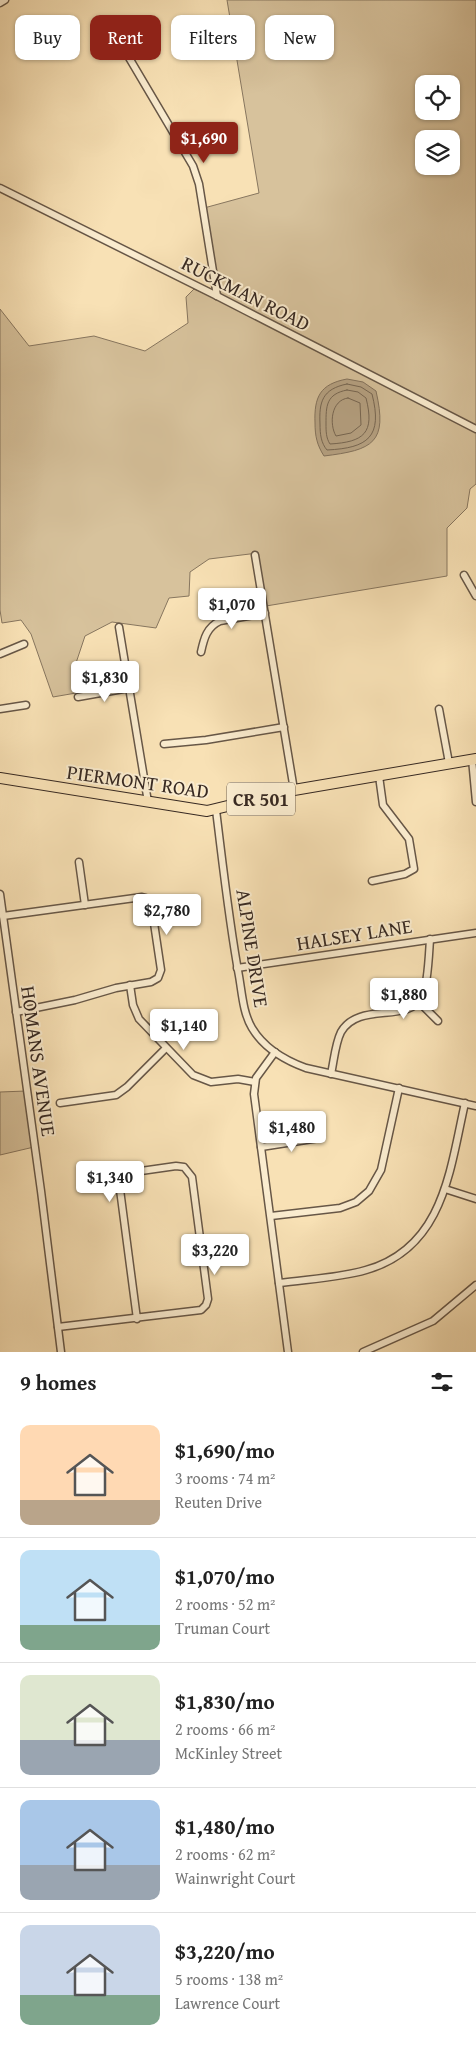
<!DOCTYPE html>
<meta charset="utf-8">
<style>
:root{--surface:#fff;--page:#f2f2f2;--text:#222;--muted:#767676;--line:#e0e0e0;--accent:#8f2418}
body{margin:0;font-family:"Gentium Book Plus",serif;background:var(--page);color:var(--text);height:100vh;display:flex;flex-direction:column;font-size:19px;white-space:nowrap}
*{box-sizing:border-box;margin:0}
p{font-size:16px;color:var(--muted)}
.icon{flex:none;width:28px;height:28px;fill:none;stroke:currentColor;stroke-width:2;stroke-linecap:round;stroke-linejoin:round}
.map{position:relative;height:1352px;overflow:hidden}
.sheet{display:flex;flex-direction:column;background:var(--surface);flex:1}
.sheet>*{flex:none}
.banner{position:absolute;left:15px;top:15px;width:446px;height:45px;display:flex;gap:10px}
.controls{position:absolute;left:415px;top:75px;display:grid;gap:10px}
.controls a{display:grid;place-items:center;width:45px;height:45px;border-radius:10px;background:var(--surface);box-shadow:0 1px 4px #0004;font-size:25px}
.price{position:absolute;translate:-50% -42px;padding:0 11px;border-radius:5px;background:#fff;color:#222;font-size:16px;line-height:32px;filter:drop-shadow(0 1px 2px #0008)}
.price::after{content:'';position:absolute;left:50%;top:30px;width:15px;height:11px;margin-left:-8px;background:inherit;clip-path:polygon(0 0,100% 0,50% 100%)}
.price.active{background:var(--accent);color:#fff}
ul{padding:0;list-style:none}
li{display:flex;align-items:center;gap:15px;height:125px;padding:0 20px}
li+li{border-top:1px solid var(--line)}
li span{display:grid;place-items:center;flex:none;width:140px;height:100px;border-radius:10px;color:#555}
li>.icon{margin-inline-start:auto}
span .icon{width:60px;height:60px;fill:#fffc;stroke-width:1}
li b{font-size:21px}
h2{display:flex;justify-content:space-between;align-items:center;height:60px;padding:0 20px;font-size:21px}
.tag{padding:0 18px;border-radius:10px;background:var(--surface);box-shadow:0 1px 4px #0004;font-size:18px;line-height:45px}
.tag.active{background:var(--accent);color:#fff}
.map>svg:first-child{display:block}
.green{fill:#d7c29c;stroke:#87765f;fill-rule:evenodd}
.water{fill:#b6a283;stroke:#83725c}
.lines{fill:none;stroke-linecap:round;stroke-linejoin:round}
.shore{stroke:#766652;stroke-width:1}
.street-casing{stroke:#675747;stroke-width:9}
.primary-casing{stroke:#372922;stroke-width:12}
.street{stroke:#faeccf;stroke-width:6}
.primary{stroke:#f8e1b5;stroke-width:10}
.labels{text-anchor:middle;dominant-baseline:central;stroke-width:4;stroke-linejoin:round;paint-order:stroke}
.shield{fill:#faeccf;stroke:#726456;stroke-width:1}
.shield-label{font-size:19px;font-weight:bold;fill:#372922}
.street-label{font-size:20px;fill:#372922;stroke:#faeccf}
</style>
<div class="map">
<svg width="476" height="1352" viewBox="0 0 476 1352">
<rect width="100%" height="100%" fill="#f8e1b5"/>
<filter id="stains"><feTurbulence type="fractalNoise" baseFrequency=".004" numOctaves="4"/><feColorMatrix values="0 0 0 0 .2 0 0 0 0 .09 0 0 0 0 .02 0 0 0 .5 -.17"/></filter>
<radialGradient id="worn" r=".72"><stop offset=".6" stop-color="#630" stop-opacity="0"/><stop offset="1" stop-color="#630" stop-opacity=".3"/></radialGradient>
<g class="green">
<path d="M227,0h249v484l-6,5 -3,19 -20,20v48l-181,30 -8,-53 -49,6 -19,13 -1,24 -20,2 -13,30 -44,-6 -27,14 -12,36 3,21 -23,4 -22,-63 -10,-14 -19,3 -2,-13v-301l29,37 65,-10 51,15 43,-28 -2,-26 8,-8 23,10 -13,-91 55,-15zM424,84h27v27h-27zM424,139h27v27h-27z"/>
<path d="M26,1091l8,56 -34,8v-63z"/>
</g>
<path class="water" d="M347,379l16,3 13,9c12,52 -3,59 -52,65 -7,-11 -9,-20 -9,-33 -1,-26 5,-39 32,-44z"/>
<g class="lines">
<g class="shore">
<path d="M347,384l14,3 11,7c11,43 -4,54 -45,56 -6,-7 -7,-16 -7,-26 -1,-22 2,-35 27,-40z"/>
<path d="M347,390l11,2 8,6c9,35 -2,44 -36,46 -4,-6 -4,-13 -4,-20 0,-18 0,-30 21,-34z"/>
<path d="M348,398l12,5 1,22 -10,8 -15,3c-7,-12 -5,-36 12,-38z"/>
</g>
<defs>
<g id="street">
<path d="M0,3l5,-3"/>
<path d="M128,56l65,110 6,18 18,112"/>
<path d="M0,188l217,108 259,133"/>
<path d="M255,555l39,235"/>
<path d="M464,575l12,21"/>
<path d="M119,627l29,175"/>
<path d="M201,652c3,-14 6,-25 19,-31l45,-8"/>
<path d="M0,654l24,-10"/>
<path d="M78,697l51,-9"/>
<path d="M0,709l26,-4"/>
<path d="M439,709l10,54"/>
<path d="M164,744l42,-4 78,-13"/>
<path d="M472,759l4,43"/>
<path d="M216,810c7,56 13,112 23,166 3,17 4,37 13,52 12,20 32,32 54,40l170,38"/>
<path d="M79,862l6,43"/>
<path d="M372,881l33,-7 9,-5 -5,-30 -26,-34 -4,-29"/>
<path d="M0,894l41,297 20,161"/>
<path d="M3,916l139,-19 4,1 5,5 10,67 -3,8 -7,4 -35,6 -41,12 -59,12"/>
<path d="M237,968l239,-35"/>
<path d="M130,985l3,20 6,14 54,56 18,7 27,-3 17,3"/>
<path d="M419,1002l19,19"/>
<path d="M275,1052l-19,26 -2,16 34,258"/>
<path d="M331,1074c3,-13 4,-30 10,-42 18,-31 67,-8 81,-35 6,-11 7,-44 8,-58"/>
<path d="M60,1103l56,-8 11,-8 39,-39"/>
<path d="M261,1147l58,-9"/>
<path d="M445,1189l31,10"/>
<path d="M271,1216l69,-8 16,-6 13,-11 12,-21 18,-82"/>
<path d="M279,1283c29,-4 60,-5 87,-13 78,-22 84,-101 99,-167"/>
<path d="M58,1327l143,-17 5,-5 2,-6 -16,-122 -8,-10 -8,-1 -49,7 -4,2 -4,7 18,137"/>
<path d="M363,1352l70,-31 43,-36"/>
</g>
<path id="primary" d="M0,778l207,33 87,-21 182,-31"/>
</defs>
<use href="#street" class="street-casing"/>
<use href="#primary" class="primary-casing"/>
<use href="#street" class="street"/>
<use href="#primary" class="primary"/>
</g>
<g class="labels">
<rect class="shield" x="227" y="782.5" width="68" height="33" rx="4"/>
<g class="shield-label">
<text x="261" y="799">CR 501</text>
</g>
<g class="street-label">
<text transform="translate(246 293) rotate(27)">RUCKMAN ROAD</text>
<text transform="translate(138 781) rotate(8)">PIERMONT ROAD</text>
<text transform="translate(354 934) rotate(-9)">HALSEY LANE</text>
<text transform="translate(253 948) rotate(81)">ALPINE DRIVE</text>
<text transform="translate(39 1061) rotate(82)">HOMANS AVENUE</text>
</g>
</g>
<rect width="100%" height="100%" filter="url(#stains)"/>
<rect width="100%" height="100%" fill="url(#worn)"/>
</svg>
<div class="controls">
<a><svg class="icon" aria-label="locate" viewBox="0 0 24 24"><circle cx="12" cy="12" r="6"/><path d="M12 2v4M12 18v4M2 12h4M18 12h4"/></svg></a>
<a><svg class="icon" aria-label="layers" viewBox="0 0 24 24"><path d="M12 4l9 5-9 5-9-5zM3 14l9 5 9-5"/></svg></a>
</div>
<b class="price active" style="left:204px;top:164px">$1,690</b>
<b class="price" style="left:232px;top:630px">$1,070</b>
<b class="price" style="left:105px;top:703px">$1,830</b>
<b class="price" style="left:167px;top:936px">$2,780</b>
<b class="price" style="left:404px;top:1020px">$1,880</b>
<b class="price" style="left:184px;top:1051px">$1,140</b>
<b class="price" style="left:292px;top:1153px">$1,480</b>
<b class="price" style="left:110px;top:1203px">$1,340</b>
<b class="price" style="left:215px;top:1276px">$3,220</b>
<div class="banner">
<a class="tag">Buy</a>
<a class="tag active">Rent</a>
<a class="tag">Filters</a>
<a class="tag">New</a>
</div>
</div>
<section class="sheet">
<h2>9 homes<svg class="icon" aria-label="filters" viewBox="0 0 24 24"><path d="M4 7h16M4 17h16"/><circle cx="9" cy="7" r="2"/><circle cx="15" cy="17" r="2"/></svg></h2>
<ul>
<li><span style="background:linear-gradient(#ffd9b3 75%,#b9a48a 0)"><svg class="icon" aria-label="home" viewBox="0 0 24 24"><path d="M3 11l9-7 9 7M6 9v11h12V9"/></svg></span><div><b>$1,690/mo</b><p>3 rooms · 74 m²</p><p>Reuten Drive</p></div></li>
<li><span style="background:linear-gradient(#bfe0f5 75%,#7fa58c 0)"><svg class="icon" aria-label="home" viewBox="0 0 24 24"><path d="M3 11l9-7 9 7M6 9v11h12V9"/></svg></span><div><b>$1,070/mo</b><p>2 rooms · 52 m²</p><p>Truman Court</p></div></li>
<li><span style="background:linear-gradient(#dfe7d0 65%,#9aa5b1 0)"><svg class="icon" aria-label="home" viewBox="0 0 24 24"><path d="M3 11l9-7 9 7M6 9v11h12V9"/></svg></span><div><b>$1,830/mo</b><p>2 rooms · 66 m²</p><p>McKinley Street</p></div></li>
<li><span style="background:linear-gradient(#a9c7e8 65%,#9aa5b1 0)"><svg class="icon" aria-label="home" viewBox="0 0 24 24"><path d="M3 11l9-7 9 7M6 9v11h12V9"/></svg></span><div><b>$1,480/mo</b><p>2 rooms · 62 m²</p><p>Wainwright Court</p></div></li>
<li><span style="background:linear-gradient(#c9d6e8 70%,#7fa58c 0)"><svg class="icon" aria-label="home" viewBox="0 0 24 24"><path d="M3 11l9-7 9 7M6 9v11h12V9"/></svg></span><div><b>$3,220/mo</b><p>5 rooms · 138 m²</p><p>Lawrence Court</p></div></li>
</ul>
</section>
